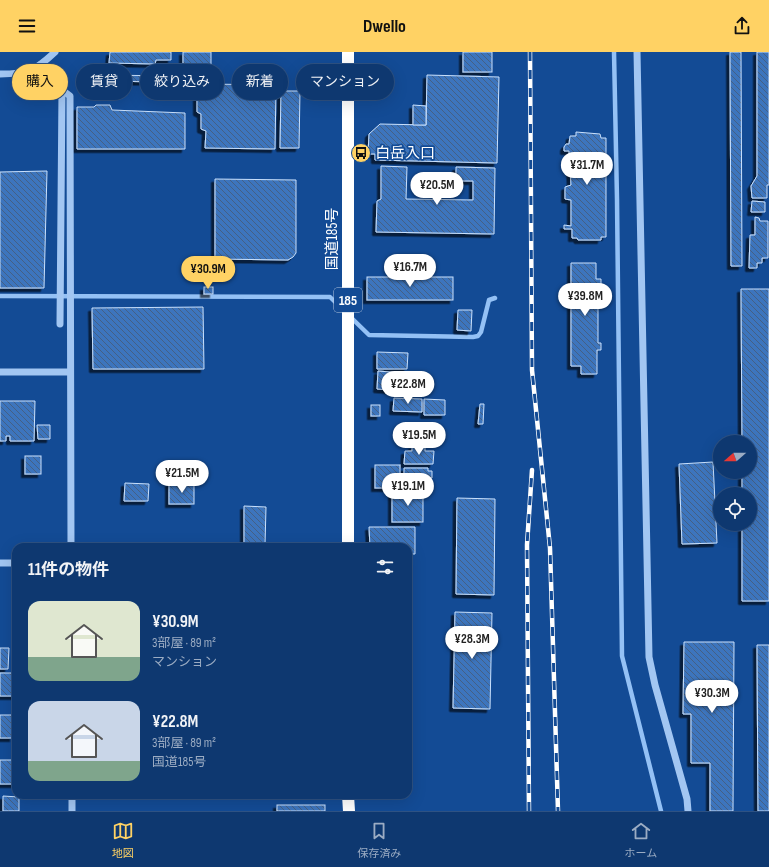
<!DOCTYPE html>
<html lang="ja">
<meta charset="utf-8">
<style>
:root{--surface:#0e3870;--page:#1c4378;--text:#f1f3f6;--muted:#9bacc3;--line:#2e5283;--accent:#ffd264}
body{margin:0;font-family:"Sofia Sans Condensed","Noto Sans JP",sans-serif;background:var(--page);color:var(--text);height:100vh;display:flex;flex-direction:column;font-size:15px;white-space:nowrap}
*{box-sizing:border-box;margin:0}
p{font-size:13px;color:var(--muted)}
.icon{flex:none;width:22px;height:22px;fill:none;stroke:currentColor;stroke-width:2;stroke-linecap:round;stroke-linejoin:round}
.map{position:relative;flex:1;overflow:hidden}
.side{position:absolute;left:12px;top:491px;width:400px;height:256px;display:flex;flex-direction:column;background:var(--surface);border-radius:12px;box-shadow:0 4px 16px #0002,0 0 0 1px var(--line)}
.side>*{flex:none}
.hud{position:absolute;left:12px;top:12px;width:400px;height:36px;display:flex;gap:8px}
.needle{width:26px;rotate:250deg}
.controls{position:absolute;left:713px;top:383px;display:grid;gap:8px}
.controls a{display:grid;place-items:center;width:44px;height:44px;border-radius:50%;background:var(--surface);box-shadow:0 4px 16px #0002,0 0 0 1px var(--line);font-size:20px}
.price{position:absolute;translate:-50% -34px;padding:0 9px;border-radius:14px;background:#fff;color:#222;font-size:13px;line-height:26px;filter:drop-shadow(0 1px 2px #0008)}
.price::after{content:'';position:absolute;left:50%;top:24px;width:12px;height:9px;margin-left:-6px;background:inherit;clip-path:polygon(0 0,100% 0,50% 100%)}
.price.current{background:var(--accent);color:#111}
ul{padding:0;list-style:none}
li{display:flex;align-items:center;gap:12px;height:100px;padding:0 16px}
li span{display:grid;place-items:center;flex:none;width:112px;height:80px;border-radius:12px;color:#555}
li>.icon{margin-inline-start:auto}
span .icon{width:48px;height:48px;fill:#fffc;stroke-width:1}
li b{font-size:17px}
h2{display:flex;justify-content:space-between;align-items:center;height:48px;padding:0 16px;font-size:17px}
.pill{padding:0 14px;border-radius:18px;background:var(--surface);box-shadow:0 4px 16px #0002,0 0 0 1px var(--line);font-size:14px;line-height:36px}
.pill.current{background:var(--accent);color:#111}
header{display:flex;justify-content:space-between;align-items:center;height:52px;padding:0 16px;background:var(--accent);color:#111;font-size:18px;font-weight:700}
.tab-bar{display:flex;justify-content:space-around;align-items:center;height:56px;border-top:1px solid var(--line);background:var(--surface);font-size:11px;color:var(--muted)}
.tab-bar a{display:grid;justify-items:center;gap:2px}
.tab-bar .current{color:var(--accent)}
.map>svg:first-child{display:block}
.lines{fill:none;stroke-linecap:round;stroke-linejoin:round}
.stream{stroke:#94c1f5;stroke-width:4.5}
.building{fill:url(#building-back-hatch);stroke:#cae1fd;filter:url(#shadow)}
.minor{stroke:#a2c6f2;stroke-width:7}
.highway{stroke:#fff;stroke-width:12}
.rail-casing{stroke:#fff;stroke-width:4.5}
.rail{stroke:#134b95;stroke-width:3;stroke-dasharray:9;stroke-linecap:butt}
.labels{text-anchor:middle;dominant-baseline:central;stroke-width:3.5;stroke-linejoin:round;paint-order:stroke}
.shield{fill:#134b95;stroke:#b8c9df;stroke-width:1}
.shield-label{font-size:14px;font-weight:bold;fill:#fff}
.poi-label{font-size:15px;fill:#fff;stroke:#134b95;text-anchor:start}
.street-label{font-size:15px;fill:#fff;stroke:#134b95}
</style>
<header><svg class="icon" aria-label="menu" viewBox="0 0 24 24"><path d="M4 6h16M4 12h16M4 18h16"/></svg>Dwello<svg class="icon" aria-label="share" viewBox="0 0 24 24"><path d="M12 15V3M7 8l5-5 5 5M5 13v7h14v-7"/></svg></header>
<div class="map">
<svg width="769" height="759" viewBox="0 0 769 759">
<defs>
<pattern id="building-back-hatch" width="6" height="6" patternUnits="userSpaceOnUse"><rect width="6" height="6" fill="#3c75bd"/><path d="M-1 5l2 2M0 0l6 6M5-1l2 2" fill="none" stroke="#446084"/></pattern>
<filter id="shadow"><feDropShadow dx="-3.5" dy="3.5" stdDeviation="0" flood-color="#0009"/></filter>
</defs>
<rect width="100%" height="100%" fill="#134b95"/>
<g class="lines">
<g class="stream">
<path d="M614,0l3,147 5,457 39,155"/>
<path d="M0,244l330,1 39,38 104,2 5,-1 3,-4 8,-32 6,-2"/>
</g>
</g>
<g class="building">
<path d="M110,0h61v8h-15l-1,4 -46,-1z"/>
<rect x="183" y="0" width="28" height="13"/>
<rect x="463" y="0" width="29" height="20"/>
<path d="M730,0h11l1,214h-11z"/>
<path d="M757,0h12v133h-2v13h-15l-1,-12 6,-10z"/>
<path d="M95,23l89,1v2h-10l-3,1v3l-76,-1z"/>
<path d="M427,23l72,2 -2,86 -122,-3v-6h-7l1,-20 11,-10 46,1z"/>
<path d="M207,32l69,1 -1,64 -70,-1 1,-17 -5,-2v-15l-4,-2v-24h7z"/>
<path d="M281,39h19l-1,57h-19z"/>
<path d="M96,53h14l2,5 73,3v36h-108v-42h17z"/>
<path d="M413,53l13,1v19h-13z"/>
<path d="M576,80l24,2 1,4h5v99h-5v3h-23l-1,-2h-5v-9h-8v-4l7,1v-26l-6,-1v-12l6,-2 -2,-34h-5v-4l2,-3h3l1,-8h6z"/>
<path d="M381,114l26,1 -1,32 67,1v-19h-17v-14l39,1 -1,66 -118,-2 1,-31 4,-2z"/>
<path d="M47,119l-3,117h-44v-116z"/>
<path d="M215,127l81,1v73l-3,4 -5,3 -73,-1z"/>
<path d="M752,149l13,1v10h-14z"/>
<path d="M755,165l4,1 1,3h8v37h-6v5h-5v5h-8l1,-33h5z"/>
<path d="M571,211h25v16h5v6l-3,1v57h3v7h-4v24h-16v-8h-10z"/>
<rect x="367" y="225" width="86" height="23"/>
<rect x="204" y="235" width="9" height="7"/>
<path d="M741,237h28v312h-27v-77h8v-30h-8v-22h8v-30h-8z"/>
<path d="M203,255l1,62h-111l-1,-61z"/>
<path d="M458,258h14l-1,21 -14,-1z"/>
<path d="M377,300l31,1 -1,16h-30z"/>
<path d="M378,319l25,2 -1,18 -25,-2z"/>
<path d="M394,346l28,1v13l-29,-1z"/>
<path d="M424,347l21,1v15h-21z"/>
<path d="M0,349h35l-1,40h-24v-5h-4v5h-6z"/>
<path d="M480,352h4l-1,20h-5z"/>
<rect x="371" y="353" width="9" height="11"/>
<path d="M37,373h13v14h-12z"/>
<path d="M412,394h13v5h9l-1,13h-29l1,-13h7z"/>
<rect x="25" y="404" width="16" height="18"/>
<path d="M713,410l4,81 -35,1 -3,-80z"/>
<rect x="375" y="413" width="25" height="23"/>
<path d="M404,416h24v3h4v7h-5v8h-23z"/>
<path d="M125,431l24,1 -1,17h-24z"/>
<rect x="169" y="431" width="25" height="21"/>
<rect x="392" y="440" width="31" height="30"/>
<path d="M457,446l38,1 -1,96 -38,-1z"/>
<path d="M244,454l22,1 -1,38 -21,-1z"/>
<path d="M369,475h46v27h-7v-7h-38z"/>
<path d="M455,560l37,1 -2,96 -37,-1z"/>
<path d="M684,590h50l-1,169h-23v-48h-19v-49h-8z"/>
<path d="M757,593h12v166h-11z"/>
<path d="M0,596h9l-1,21h-8z"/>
<rect x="0" y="621" width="16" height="23"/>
<rect x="0" y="663" width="13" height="23"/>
<rect x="0" y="708" width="15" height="24"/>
<path d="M3,744l16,1v14h-16z"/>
<rect x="277" y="753" width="48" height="6"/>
</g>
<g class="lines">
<g class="minor">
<path d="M637,0l12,605 6,28 32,114 1,12"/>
<path d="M40,13c12,8 17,12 22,25l-2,234"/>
<path d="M0,22c28,0 35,-3 55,-22"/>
<path d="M62,38l8,6 1,451"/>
<path d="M0,320h70"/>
<path d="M0,511h16"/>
<path d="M72,743v16"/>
</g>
<g class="highway">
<path d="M348,495v-495"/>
<path d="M348,743l1,16"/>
</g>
<defs>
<g id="rail">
<path d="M530,0l2,318 18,178 8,263"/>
<path d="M529,759l-2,-266 5,-75"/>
</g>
</defs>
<use href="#rail" class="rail-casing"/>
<use href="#rail" class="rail"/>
</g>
<defs>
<symbol id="bus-disc" viewBox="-11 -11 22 22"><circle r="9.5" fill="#ffd264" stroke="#134b95"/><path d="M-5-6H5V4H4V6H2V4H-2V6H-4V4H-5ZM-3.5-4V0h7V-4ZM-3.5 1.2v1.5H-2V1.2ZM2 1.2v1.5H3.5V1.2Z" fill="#111"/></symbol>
</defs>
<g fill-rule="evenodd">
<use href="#bus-disc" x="350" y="90" width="22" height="22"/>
</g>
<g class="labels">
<rect class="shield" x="334" y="236" width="28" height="24" rx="3"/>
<g class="shield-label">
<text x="348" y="248">185</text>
</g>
<g class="poi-label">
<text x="375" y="101">白岳入口</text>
</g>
<g class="street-label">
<text transform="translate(332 187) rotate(-90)">国道185号</text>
</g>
</g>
</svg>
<div class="controls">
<a><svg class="needle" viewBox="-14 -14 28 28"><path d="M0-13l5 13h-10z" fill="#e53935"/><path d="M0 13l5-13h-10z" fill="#9bacc3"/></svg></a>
<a><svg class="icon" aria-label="locate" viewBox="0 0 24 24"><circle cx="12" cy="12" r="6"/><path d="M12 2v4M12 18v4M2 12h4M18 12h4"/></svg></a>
</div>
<b class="price" style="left:587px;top:134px">¥31.7M</b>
<b class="price" style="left:437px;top:154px">¥20.5M</b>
<b class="price" style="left:410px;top:236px">¥16.7M</b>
<b class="price current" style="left:208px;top:238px">¥30.9M</b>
<b class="price" style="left:585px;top:265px">¥39.8M</b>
<b class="price" style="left:408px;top:353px">¥22.8M</b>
<b class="price" style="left:419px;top:404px">¥19.5M</b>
<b class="price" style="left:182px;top:442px">¥21.5M</b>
<b class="price" style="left:408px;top:455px">¥19.1M</b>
<b class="price" style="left:472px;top:608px">¥28.3M</b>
<b class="price" style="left:712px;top:662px">¥30.3M</b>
<div class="hud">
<a class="pill current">購入</a>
<a class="pill">賃貸</a>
<a class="pill">絞り込み</a>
<a class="pill">新着</a>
<a class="pill">マンション</a>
</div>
<section class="side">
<h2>11件の物件<svg class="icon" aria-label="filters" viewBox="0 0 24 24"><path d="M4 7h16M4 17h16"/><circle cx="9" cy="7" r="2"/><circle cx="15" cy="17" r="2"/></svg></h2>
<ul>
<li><span style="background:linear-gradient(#dfe7d0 70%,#7fa58c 0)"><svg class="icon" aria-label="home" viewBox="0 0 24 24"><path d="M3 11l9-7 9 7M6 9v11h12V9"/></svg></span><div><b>¥30.9M</b><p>3部屋 · 89 m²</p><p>マンション</p></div></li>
<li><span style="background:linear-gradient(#c9d6e8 75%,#7fa58c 0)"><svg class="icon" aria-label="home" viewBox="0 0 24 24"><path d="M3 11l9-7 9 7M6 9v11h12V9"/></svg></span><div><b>¥22.8M</b><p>3部屋 · 89 m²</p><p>国道185号</p></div></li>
</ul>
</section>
</div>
<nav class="tab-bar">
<a class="current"><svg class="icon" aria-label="map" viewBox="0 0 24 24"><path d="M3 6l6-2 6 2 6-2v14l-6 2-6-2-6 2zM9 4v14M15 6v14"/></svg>地図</a>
<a><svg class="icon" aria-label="saved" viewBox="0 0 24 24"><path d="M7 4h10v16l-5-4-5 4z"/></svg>保存済み</a>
<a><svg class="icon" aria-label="home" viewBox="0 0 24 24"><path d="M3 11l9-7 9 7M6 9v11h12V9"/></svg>ホーム</a>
</nav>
